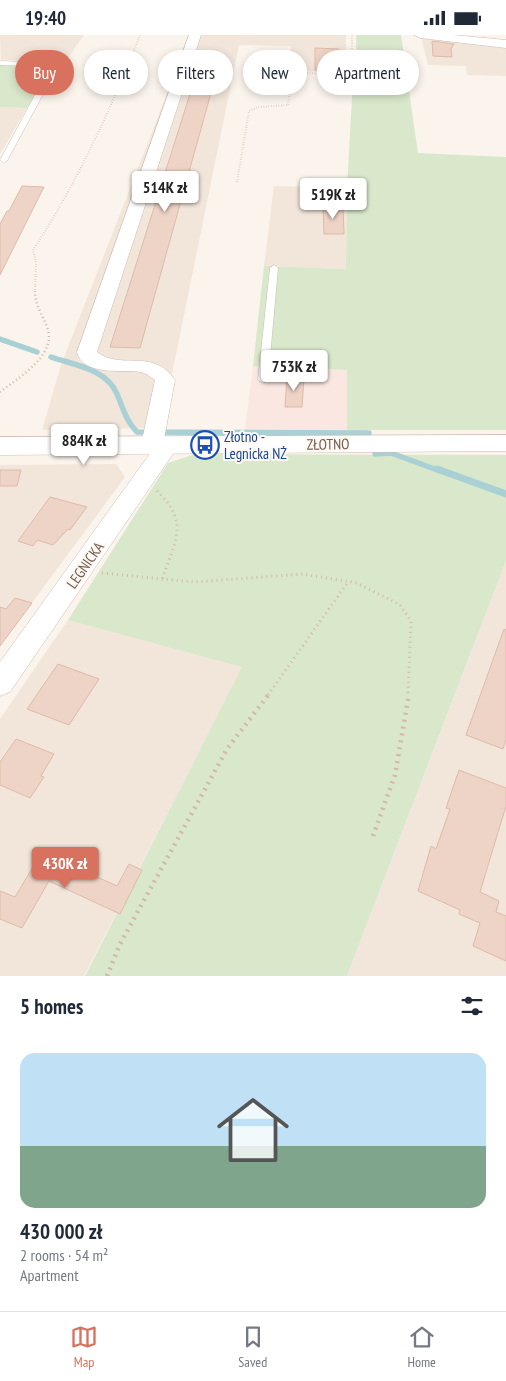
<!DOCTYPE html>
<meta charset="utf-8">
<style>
:root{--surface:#fff;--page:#f2f2f3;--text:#1f2937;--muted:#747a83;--line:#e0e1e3;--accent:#d8725f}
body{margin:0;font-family:"PT Sans Narrow",sans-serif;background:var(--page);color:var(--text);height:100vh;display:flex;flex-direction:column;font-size:19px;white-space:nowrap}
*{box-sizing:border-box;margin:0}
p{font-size:16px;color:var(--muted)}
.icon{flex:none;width:28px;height:28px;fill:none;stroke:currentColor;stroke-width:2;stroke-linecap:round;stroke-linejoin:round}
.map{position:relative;height:941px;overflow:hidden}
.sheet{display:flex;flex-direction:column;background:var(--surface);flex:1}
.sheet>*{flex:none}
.hud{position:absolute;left:15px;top:15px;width:476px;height:45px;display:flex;gap:10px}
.price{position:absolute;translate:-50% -42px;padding:0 11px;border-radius:5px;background:#fff;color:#222;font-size:16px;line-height:32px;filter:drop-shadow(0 1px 2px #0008)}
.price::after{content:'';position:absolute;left:50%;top:30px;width:15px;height:11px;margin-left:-8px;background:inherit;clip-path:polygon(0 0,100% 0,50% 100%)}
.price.current{background:var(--accent);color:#fff}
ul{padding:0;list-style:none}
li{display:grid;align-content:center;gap:10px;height:265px;padding:0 20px}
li+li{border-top:1px solid var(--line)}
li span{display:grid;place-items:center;height:155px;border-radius:15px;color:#555}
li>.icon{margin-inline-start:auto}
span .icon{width:90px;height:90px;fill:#fffc;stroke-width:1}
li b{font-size:21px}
h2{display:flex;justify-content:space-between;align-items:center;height:60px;padding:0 20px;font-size:21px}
.chip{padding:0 18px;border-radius:22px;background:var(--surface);box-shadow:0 2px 8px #0003;font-size:18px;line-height:45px}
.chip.current{background:var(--accent);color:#fff}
.status{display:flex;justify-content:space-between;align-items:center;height:35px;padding:0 25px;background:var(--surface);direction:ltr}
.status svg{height:14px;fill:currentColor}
.dock{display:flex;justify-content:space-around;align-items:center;height:70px;border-top:1px solid var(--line);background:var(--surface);font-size:14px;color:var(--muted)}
.dock a{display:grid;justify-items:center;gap:2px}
.dock .current{color:var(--accent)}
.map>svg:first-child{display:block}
.residential{fill:#f2e6db}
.commercial{fill:#fae7e1}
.green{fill:#d9e8cb}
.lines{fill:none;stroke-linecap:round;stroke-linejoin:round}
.stream-far1{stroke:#a9d0d4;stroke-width:5.5}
.stream{stroke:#a9d0d4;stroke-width:7}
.building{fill:#eed4c6;stroke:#dfbaa8}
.service-casing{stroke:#cdbcb3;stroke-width:1}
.minor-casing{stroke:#cdbcb3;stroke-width:1}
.tertiary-casing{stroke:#cdbcb3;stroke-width:1}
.path-far3{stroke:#d3b7a9;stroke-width:2;stroke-dasharray:0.5 2;stroke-linecap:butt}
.path-far2{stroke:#d3b7a9;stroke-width:2.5;stroke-dasharray:1 3;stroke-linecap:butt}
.path-far1{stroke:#d3b7a9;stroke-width:3;stroke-dasharray:1 4;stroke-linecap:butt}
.path{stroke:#d3b7a9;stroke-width:4.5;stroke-dasharray:2 5;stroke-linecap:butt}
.service{fill:#fff;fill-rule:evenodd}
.minor{fill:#fff;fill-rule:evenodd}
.tertiary{fill:#fff;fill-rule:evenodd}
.labels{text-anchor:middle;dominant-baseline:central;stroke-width:4;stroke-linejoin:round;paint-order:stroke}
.transit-label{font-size:15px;fill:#164399;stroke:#fef9f3;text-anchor:start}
.street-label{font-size:15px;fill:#745b51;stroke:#fef9f3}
</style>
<div class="status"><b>19:40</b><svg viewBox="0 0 49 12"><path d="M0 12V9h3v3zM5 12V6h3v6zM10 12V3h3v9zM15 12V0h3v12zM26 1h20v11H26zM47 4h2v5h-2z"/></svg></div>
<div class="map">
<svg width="506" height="941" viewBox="0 0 506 941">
<rect width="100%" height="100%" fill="#fbf4ec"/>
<g class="residential">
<path d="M0,0h84l-19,27 -64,-2z"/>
<path d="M190,0h156v37l-56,-1 1,-25 -52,-1 -78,383 -119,2 19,-65z"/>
<path d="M421,2l85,8v31l-39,-1 -1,-9 -38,-1z"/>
<path d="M0,72l27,1 -27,46z"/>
<path d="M274,151l73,2 -1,81 -82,-3z"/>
<path d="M116,429l9,13 -125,169v-181z"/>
<path d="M506,526v415h-159l93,-242z"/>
<path d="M68,585l175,46 -159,310h-84v-257z"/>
</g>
<path class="commercial" d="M253,331l95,4 -1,60h-102z"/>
<g class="green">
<path d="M356,0h45l17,118 88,4v273h-159v-60l-94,-4 11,-100 82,3 1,-81 6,-108 4,-5z"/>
<path d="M0,30l38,3 7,3 1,5 -19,32 -27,-1z"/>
<path d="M195,419l311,1v106l-159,415h-262l157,-309 -174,-47 100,-157z"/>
</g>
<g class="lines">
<g class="stream-far1">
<path d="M0,304l37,13"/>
<path d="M51,322c23,8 56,12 66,37 6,14 9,27 20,38l232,1"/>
<path d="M375,419l16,-1 49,18"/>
</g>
<path class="stream" d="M437,434l69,25"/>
</g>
<g class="building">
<path d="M432,6l22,3 -3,5 1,8 -19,-1z"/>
<path d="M315,13l24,1 1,21h-25z"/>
<path d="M202,21l19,1 -81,291 -30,-1z"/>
<path d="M22,151l22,1 -44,88v-51l7,-13h2z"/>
<path d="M323,171h20l1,28h-20z"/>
<path d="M287,342l17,1 -2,29h-17z"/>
<path d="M0,435h21l-4,16h-17z"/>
<path d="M50,462l37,10 -17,23 -2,-1 -15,16 -16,-5 -4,6 -15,-5z"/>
<path d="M15,563l17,5 -32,43v-39l6,2z"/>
<path d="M504,594l2,1v109l-3,10 -37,-14z"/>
<path d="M58,629l41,15 -30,46 -42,-16z"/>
<path d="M16,704l38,15 -13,22 3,1 -14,21 -30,-13v-23z"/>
<path d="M459,735l47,18v18l-26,86 19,9 -3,11 10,4v45l-33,-15 7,-23 -21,-9 1,-4 -42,-19 13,-45 5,3 14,-40 -4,-1z"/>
<path d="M42,817l75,34 12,-22 13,6 -22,44 -71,-33 -27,47 -22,-9v-28l15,6z"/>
</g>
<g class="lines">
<defs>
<g id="service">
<path d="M0,26l29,1 25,8v4l-47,87 -4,2 -3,-3 48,-89 -19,-5 -29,-1z"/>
<path d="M274,230l4,3 -10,112 -5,3 -5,-3 12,-112z"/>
</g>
<g id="minor">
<path d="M189,0h12l-104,317c25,19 56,-5 78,28l-11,59 12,1 3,5 -169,247 -10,4v-34l151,-210 -7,-2 -3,-5 14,-65c-4,-3 -9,-7 -14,-8 -17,-3 -58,5 -64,-20z"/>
<path d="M414,0h39l53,5v8l-86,-10z"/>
</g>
<path id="tertiary" d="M506,400v16l-506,4v-18z"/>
</defs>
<use href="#service" class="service-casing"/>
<use href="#minor" class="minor-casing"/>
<use href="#tertiary" class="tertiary-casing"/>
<g class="path-far3">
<path d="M237,147l12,-71 9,-4 30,-2 4,-29 4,-3 56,1v-39"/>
<path d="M35,257l1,-29 -3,-13c44,-67 78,-141 107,-215"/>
</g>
<path class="path-far2" d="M0,357c18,-14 58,-37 47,-65 -5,-13 -12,-22 -12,-36"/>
<g class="path-far1">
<path d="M157,456c34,32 17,51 5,89"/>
<path d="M102,538l92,9 109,-8 54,9 43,22 11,16 -3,74"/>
<path d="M268,660l80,-113"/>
</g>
<g class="path">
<path d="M373,801l22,-61 14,-81"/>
<path d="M107,941l13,-32 107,-195 42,-55"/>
</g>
<use href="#service" class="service"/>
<use href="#minor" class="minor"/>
<use href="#tertiary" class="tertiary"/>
</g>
<defs>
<symbol id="bus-ring" viewBox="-11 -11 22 22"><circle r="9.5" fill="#fef9f3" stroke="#1a4fb4" stroke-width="1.5"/><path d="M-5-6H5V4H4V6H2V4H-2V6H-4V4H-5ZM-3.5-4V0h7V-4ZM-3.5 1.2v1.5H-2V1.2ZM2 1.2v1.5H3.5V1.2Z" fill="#1a4fb4"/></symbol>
</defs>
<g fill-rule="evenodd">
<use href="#bus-ring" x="189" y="394" width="32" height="32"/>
</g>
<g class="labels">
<g class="transit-label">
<text x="224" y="401">Złotno -<tspan x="224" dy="17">Legnicka NŻ</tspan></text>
</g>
<g class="street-label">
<text transform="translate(328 409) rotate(-1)">ZŁOTNO</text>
<text transform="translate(85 530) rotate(-55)">LEGNICKA</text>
</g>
</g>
</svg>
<b class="price" style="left:165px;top:178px">514K zł</b>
<b class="price" style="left:333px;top:185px">519K zł</b>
<b class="price" style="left:294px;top:357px">753K zł</b>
<b class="price" style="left:84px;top:431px">884K zł</b>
<b class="price current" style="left:65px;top:854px">430K zł</b>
<div class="hud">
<a class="chip current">Buy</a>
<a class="chip">Rent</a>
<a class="chip">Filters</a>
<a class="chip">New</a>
<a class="chip">Apartment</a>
</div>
</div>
<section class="sheet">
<h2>5 homes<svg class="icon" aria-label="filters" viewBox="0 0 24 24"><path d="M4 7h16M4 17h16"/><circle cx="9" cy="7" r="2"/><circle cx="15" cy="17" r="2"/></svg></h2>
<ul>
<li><span style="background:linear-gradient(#bfe0f5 60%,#7fa58c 0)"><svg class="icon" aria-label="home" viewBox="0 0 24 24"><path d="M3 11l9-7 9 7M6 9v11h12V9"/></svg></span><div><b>430 000 zł</b><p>2 rooms · 54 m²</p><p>Apartment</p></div></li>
</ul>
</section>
<nav class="dock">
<a class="current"><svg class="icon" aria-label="map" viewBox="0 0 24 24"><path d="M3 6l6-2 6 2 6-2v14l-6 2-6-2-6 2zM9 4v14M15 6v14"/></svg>Map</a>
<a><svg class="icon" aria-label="saved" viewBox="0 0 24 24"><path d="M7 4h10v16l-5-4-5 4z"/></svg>Saved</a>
<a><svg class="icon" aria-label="home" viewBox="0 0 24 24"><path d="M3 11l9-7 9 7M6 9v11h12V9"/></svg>Home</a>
</nav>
